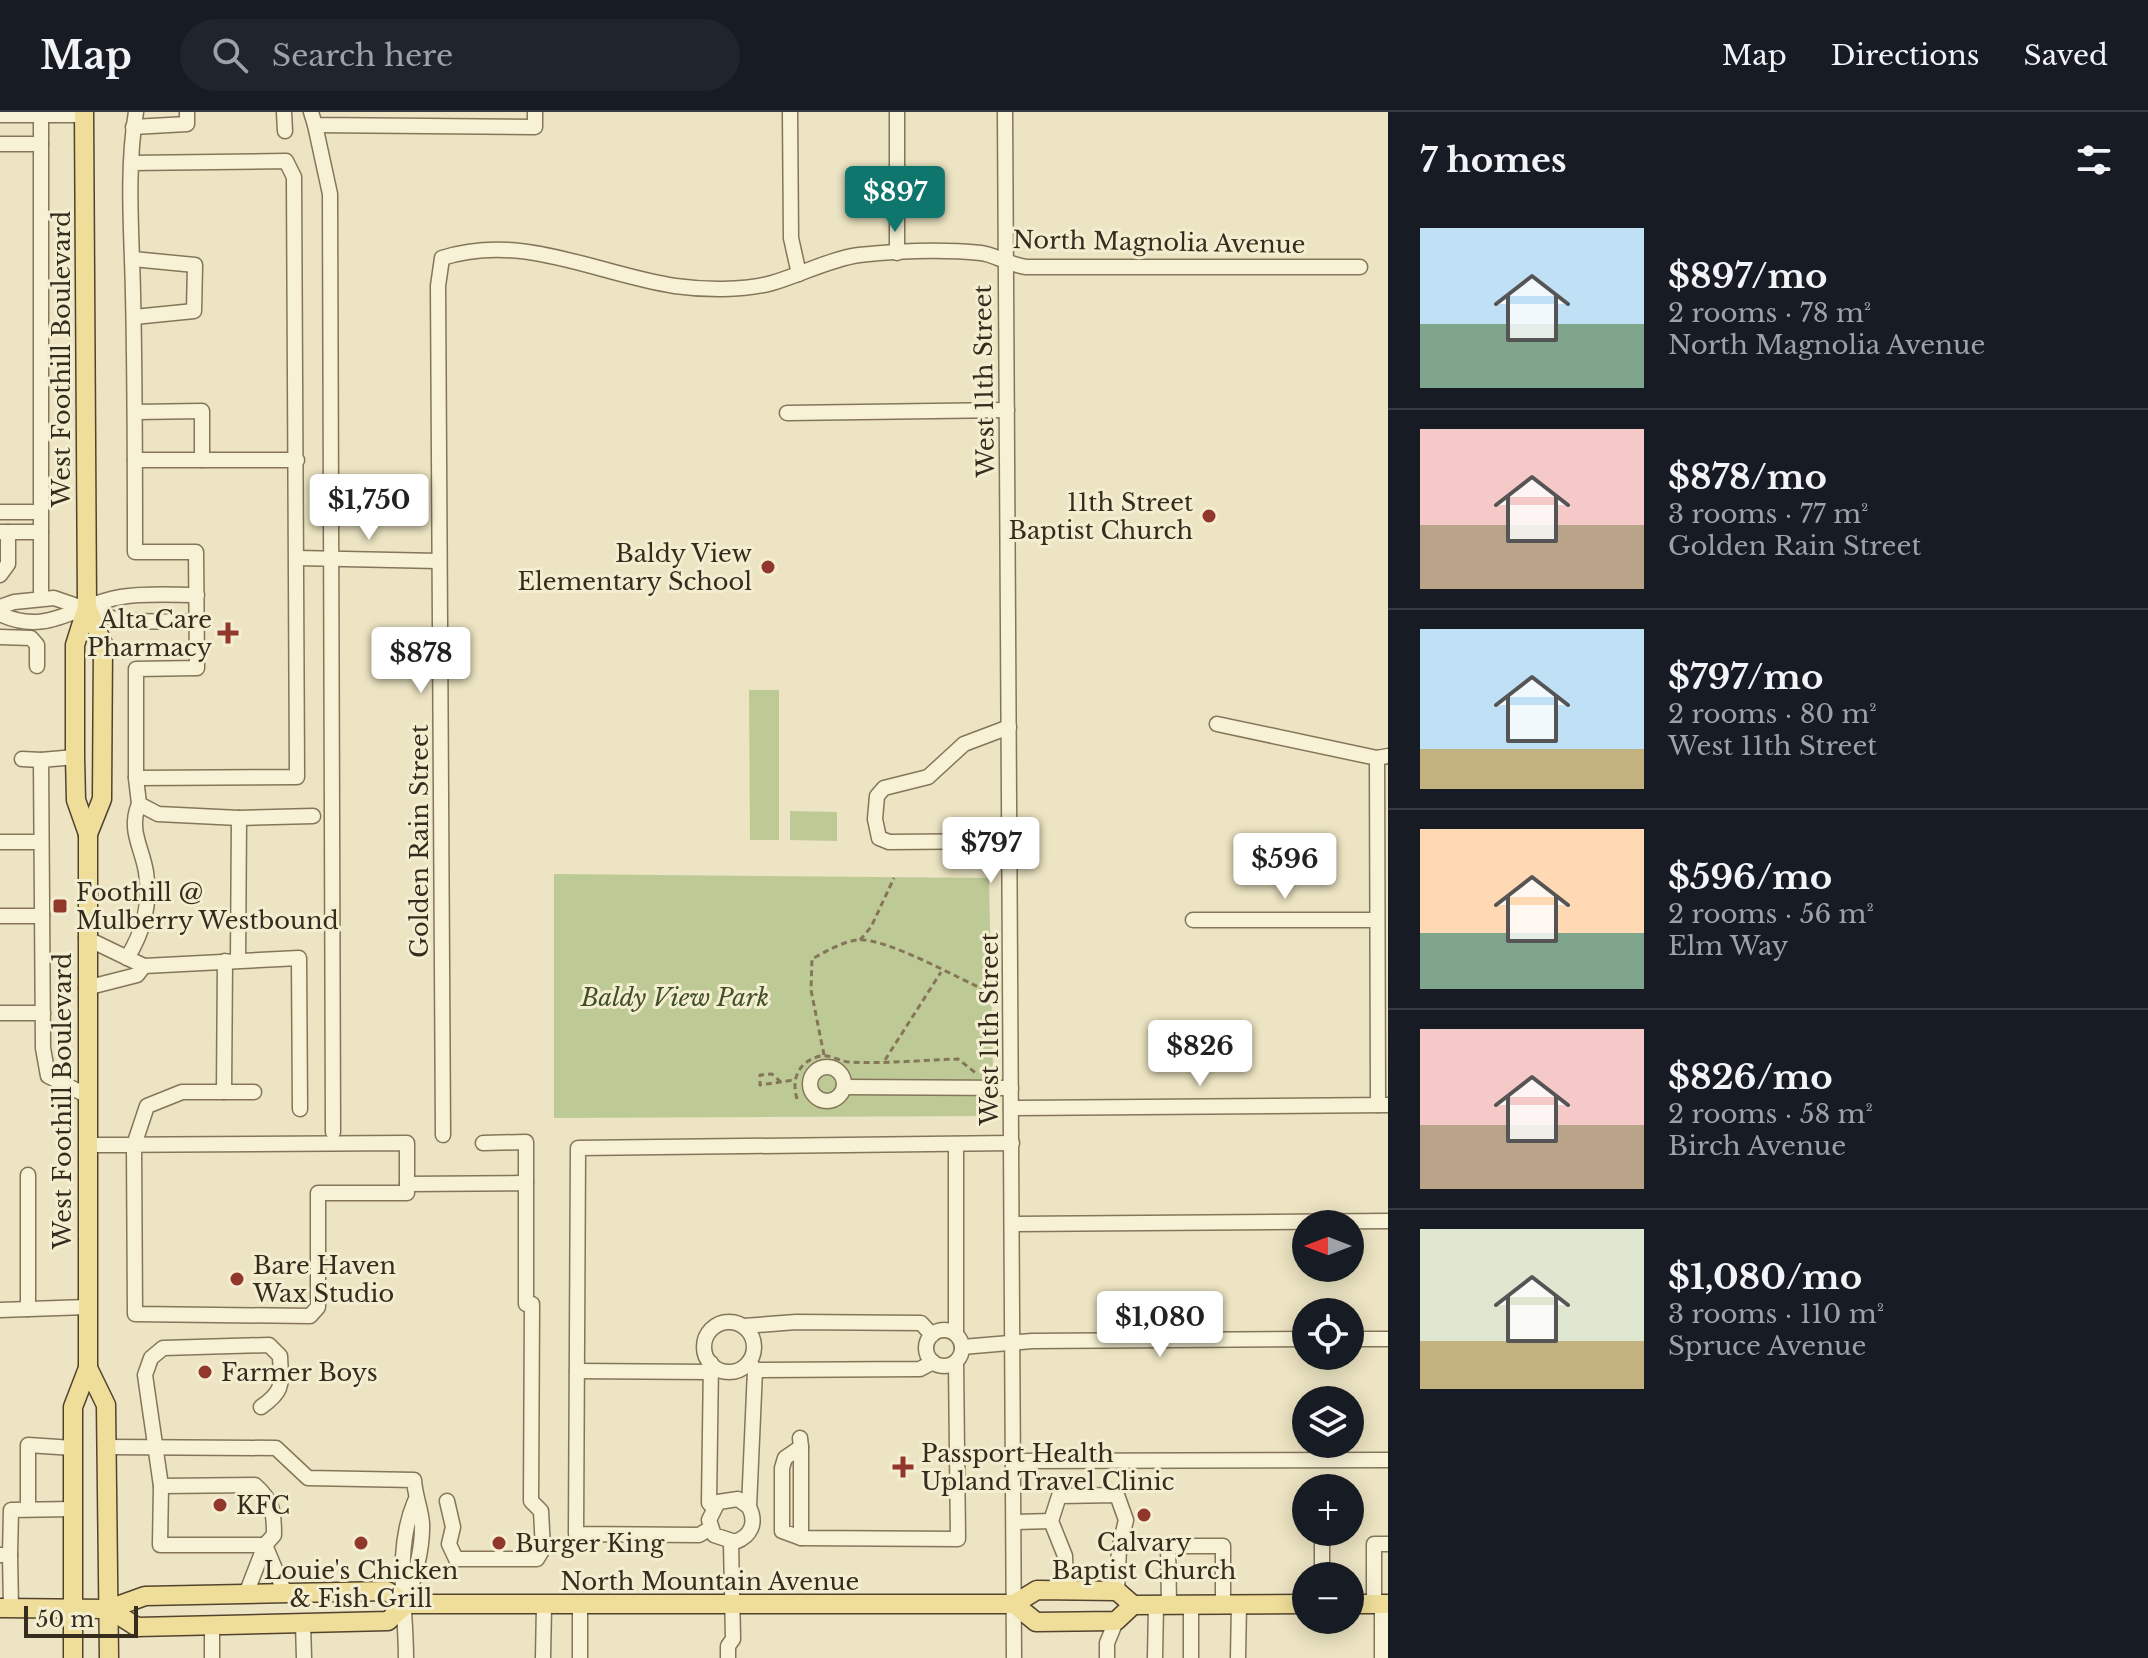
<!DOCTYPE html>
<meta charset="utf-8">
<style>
:root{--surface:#171b24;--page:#20242c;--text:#f1f3f6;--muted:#9ea1a6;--line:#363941;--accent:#0f766e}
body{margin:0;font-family:"Libre Baskerville",serif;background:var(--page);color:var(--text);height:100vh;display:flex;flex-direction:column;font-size:30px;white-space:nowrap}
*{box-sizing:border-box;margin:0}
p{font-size:26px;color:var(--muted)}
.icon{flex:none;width:44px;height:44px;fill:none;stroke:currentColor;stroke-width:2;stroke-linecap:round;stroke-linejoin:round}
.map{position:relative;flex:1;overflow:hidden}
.details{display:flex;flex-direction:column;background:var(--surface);width:760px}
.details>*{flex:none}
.needle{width:52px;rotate:270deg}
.tools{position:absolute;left:1292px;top:1098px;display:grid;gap:16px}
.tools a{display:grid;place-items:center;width:72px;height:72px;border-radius:50%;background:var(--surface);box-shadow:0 4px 20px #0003;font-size:40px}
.scale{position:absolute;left:24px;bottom:20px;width:114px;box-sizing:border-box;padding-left:8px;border:4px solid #362c1e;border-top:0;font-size:22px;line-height:28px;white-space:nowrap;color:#362c1e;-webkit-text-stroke:6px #f4eed1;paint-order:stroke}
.price{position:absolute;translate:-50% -68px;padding:0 18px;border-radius:8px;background:#fff;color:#222;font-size:26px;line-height:52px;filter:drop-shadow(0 2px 4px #0008)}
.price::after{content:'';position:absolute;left:50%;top:48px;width:24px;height:18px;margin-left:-12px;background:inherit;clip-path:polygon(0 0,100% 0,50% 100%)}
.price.active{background:var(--accent);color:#fff}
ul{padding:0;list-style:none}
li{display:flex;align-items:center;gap:24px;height:200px;padding:0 32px}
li+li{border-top:2px solid var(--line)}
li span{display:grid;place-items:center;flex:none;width:224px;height:160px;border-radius:0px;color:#555}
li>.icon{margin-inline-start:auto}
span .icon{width:96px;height:96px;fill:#fffc;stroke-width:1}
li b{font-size:34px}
h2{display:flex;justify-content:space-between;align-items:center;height:96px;padding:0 32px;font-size:34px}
header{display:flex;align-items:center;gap:48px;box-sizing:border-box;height:112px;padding:0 40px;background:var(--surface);border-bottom:2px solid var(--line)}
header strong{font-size:38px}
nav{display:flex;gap:44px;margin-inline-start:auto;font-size:28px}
.search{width:560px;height:72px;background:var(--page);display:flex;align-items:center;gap:20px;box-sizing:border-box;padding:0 28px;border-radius:44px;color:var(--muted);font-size:30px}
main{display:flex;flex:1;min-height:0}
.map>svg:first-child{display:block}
.green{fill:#beca96}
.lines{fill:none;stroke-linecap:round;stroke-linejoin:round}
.minor-casing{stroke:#85765a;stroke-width:17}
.major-casing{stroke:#53432e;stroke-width:21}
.path{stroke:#85765a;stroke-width:3;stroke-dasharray:6 4;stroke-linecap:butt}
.minor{stroke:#f7f1d5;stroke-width:14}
.major{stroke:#efde9a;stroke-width:18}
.poi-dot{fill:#92372c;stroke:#f4eed1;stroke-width:3}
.labels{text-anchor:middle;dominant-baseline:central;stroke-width:6;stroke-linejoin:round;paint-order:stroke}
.street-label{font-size:24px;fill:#362c1e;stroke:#f4eed1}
.poi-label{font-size:24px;fill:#362c1e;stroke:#f4eed1;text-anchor:start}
.park-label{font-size:24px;font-style:italic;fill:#415125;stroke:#f4eed1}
</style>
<header>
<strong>Map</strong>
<div class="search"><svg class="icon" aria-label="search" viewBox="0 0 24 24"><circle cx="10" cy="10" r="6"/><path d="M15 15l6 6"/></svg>Search here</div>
<nav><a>Map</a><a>Directions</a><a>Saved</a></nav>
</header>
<main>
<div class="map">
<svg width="1388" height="1546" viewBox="0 0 1388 1546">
<rect width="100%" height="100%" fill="#ece4c2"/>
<g class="green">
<path d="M749,578h30v150h-29z"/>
<path d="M790,699l47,1v29l-47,-1z"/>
<path d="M554,762l435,4 5,238 -440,2z"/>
</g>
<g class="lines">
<defs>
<g id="minor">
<path d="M284,0l1,19"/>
<path d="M311,0l4,13 220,2v-15"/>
<path d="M790,0l1,126 8,36"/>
<path d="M897,0v141"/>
<path d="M1005,0l9,1546"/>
<path d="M0,3h84"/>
<path d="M41,3v484"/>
<path d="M315,13l15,69 3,938"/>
<path d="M133,15l54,-3v-12"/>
<path d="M0,32h41"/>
<path d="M131,51l155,-2 8,16 3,600 -161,1v-109l61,-1 -1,-116h-61c0,-86 0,-171 -2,-257 -1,-60 -7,-123 3,-183"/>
<path d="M133,147l62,6 -1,46 -60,6"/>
<path d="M135,300l67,-1v49"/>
<path d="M787,301l220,-3"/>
<path d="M135,348h162"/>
<path d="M0,400h40"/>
<path d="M0,420h41"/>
<path d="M297,446l142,3"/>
<path d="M0,463l8,-11v-32"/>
<path d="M0,495l14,-5 40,-4 67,23 76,1"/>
<path d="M0,502c47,23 76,-10 121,-17 24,-4 51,-2 76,-2"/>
<path d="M0,525l31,1 6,7v21"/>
<path d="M1217,612l160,34 11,-2"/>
<path d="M1009,615l-45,17 -36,33 -44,11 -7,8 -2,23 4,19 10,4 120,-1"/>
<path d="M75,645l-34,3 2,288 5,28 38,19"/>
<path d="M1377,646l1,347"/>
<path d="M22,647l19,1"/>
<path d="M136,666l3,26 19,10 81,4 -1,142"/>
<path d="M239,706l74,-2"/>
<path d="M0,730h41"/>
<path d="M0,804h42"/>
<path d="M1193,808h184"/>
<path d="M127,846c17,-27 24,-54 19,-86 -4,-25 -18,-42 -7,-68"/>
<path d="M144,854l155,-8 1,151"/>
<path d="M86,876l51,-13 7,-9 -58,-28"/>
<path d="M0,901h43"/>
<circle cx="827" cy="972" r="17"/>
<path d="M844,975l167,1"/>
<path d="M224,980l1,-131"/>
<path d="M1011,996l377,-3"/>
<path d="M443,1023l-5,-849 4,-28c81,-26 154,16 233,28 29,4 68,5 97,-3 28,-8 58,-24 87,-28 38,-4 83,-6 122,-2 12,1 29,12 45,14h334"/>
<path d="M483,1031l43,-1v41"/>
<path d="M87,1033l320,-2v50h-89v114l-8,9 -175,-2 -1,-169 13,-39 35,-14h72"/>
<path d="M407,1072l119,-1v121"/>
<path d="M1012,1112l376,-3"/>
<path d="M28,1197v-134"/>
<path d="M0,1198l87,-3"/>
<circle cx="729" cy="1235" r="25"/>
<path d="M744,1214l52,-4 125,1 11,12"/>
<circle cx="944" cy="1236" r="18"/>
<path d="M956,1222v-190"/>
<path d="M1350,1227h38"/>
<path d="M962,1235l70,-6 274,-2"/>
<path d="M749,1250l6,8 -6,137c8,16 2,29 -14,35l-21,-7 -5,-15 9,-18 20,-3 11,8"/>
<path d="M711,1251l-2,140 4,4"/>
<path d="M755,1258l165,-1 13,-7"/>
<path d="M577,1259l132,1"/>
<path d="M261,1295c24,-17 20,-23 19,-51l-11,-11 -106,3 -12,10 -6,17 16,111 -1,59h105"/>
<path d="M800,1326l1,9 -16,11 -3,10v63l19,7 157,1 -2,-177"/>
<path d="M108,1335l168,1 32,30 106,2c1,16 7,29 8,43 1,27 -8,56 -16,81"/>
<path d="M801,1335v91"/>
<path d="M1014,1349l374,-1"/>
<path d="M161,1374l94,-1c18,16 19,27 19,50l-9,10 -19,49"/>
<path d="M447,1389l6,26 -4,17 7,15h81l6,-10 -2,-38 -10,-10 1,-197"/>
<path d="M28,1397v-64l45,3"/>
<path d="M1014,1410l37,-1"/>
<path d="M711,1416l-12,7 -123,-1 2,-386 434,-5"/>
<path d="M1322,1420v44"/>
<path d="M265,1433l20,48"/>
<path d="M0,1443h10l1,53"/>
<path d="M10,1443l1,-45 62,-1"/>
<path d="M1066,1479l-1,-35 -14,-35 8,-25 58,-1 9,25 -7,29 -2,42"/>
<path d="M1169,1492l-1,-58h55v58"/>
<path d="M1374,1492v-60h14"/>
<path d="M1382,1492v54"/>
<path d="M303,1511l1,35"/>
<path d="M212,1546v-33"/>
<path d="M406,1546c0,-52 -12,-108 9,-157"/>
<path d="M543,1546l1,-52"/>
<path d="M580,1546v-52"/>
<path d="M728,1546v-12l5,-7 -2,-97"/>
<path d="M1107,1546v-15l9,-22"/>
<path d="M1155,1546l1,-53"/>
<path d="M1191,1546v-54"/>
<path d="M1238,1546l1,-54"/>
</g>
<g id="major">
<path d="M84,0l3,495 -12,38v112l1,43 12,34"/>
<path d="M88,1256l18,37 3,253"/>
<path d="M1014,1492l22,18 80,-1 17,-16"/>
<path d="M1350,1492h38"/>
<path d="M0,1496l109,1 36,-13 242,-5 19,13h608l23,-14 80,1 16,14 173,-1"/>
<path d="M109,1497l28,18 251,-6 18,-17"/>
<path d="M73,1546v-251l15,-39v-534l14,-35 1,-155 -16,-37"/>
</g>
</defs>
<use href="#minor" class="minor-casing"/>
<use href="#major" class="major-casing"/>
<g class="path">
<path d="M860,828l11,-13 23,-49"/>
<path d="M824,943l-13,-65 1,-31c13,-7 29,-17 45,-19 29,-3 102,39 132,52"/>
<path d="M885,948l56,-88"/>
<path d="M781,970l-9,-8 -12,1v10l34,-5"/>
<path d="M797,987c-6,-20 1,-37 23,-43 11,-2 20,6 30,6 36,2 73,-2 108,-3l19,15"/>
</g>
<use href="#minor" class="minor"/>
<use href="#major" class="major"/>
</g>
<g class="poi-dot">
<circle cx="1209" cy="404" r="8"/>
<circle cx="768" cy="455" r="8"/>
<path d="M224 509h8v8h8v8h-8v8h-8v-8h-8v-8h8z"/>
<rect x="52" y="786" width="16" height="16" rx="4"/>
<circle cx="237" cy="1167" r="8"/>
<circle cx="205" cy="1260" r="8"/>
<path d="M899 1343h8v8h8v8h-8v8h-8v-8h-8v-8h8z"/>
<circle cx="220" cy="1393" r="8"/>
<circle cx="1144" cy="1403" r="8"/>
<circle cx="361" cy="1431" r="8"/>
<circle cx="499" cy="1431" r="8"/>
</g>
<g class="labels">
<g class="street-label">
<text transform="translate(1159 130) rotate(1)">North Magnolia Avenue</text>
<text transform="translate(61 247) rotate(-90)">West Foothill Boulevard</text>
<text transform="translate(984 269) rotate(-91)">West 11th Street</text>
<text transform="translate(419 729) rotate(-90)">Golden Rain Street</text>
<text transform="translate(989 917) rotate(-90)">West 11th Street</text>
<text transform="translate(62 989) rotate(-90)">West Foothill Boulevard</text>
<text x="710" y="1469">North Mountain Avenue</text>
</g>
<g class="poi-label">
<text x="1193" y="390" text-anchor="end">11th Street<tspan x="1193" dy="28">Baptist Church</tspan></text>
<text x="752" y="441" text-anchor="end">Baldy View<tspan x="752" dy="28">Elementary School</tspan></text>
<text x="212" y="507" text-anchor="end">Alta Care<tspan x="212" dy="28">Pharmacy</tspan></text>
<text x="76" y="780">Foothill @<tspan x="76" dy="28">Mulberry Westbound</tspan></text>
<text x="253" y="1153">Bare Haven<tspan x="253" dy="28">Wax Studio</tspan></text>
<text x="221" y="1260">Farmer Boys</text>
<text x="921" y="1341">Passport Health<tspan x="921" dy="28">Upland Travel Clinic</tspan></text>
<text x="236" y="1393">KFC</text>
<text x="1144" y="1430" text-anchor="middle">Calvary<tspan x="1144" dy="28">Baptist Church</tspan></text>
<text x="515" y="1431">Burger King</text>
<text x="361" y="1458" text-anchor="middle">Louie's Chicken<tspan x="361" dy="28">&amp; Fish Grill</tspan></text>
</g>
<g class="park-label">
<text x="675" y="885">Baldy View Park</text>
</g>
</g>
</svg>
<div class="tools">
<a><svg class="needle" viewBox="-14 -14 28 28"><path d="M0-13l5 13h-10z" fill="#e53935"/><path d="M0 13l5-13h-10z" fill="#9ea1a6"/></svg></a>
<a><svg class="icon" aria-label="locate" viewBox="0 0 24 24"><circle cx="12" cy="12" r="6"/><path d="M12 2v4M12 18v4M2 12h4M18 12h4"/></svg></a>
<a><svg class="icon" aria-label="layers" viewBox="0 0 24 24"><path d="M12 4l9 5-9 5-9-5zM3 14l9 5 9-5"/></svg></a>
<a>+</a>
<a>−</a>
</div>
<div class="scale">50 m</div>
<b class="price active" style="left:895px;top:122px">$897</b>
<b class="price" style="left:369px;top:430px">$1,750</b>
<b class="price" style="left:421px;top:583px">$878</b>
<b class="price" style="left:991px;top:773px">$797</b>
<b class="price" style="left:1285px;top:789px">$596</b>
<b class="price" style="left:1200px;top:976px">$826</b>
<b class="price" style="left:1160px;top:1247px">$1,080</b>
</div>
<section class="details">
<h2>7 homes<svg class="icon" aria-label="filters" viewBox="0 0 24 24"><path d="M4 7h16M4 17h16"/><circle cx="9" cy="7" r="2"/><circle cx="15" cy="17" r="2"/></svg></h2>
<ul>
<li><span style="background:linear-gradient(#bfe0f5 60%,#7fa58c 0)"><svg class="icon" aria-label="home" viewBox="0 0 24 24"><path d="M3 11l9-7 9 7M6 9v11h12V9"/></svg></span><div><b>$897/mo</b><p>2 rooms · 78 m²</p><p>North Magnolia Avenue</p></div></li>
<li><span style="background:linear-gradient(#f6c9c9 60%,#b9a48a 0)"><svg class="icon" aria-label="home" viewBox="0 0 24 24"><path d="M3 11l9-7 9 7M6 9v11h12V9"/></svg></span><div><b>$878/mo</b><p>3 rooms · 77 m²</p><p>Golden Rain Street</p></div></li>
<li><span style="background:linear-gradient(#bfe0f5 75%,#c2b280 0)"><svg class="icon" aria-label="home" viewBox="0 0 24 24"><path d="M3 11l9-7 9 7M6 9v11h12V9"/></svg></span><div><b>$797/mo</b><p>2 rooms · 80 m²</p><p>West 11th Street</p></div></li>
<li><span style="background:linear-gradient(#ffd9b3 65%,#7fa58c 0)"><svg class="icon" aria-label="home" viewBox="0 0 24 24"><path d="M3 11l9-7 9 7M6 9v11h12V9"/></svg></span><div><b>$596/mo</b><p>2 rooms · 56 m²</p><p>Elm Way</p></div></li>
<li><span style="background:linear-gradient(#f6c9c9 60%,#b9a48a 0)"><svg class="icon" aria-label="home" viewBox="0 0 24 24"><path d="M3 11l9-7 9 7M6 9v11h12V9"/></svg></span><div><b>$826/mo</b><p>2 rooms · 58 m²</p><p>Birch Avenue</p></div></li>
<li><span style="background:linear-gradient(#dfe7d0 70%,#c2b280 0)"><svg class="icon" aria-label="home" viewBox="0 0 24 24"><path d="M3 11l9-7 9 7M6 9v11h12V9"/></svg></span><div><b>$1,080/mo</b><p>3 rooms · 110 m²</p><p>Spruce Avenue</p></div></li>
</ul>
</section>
</main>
